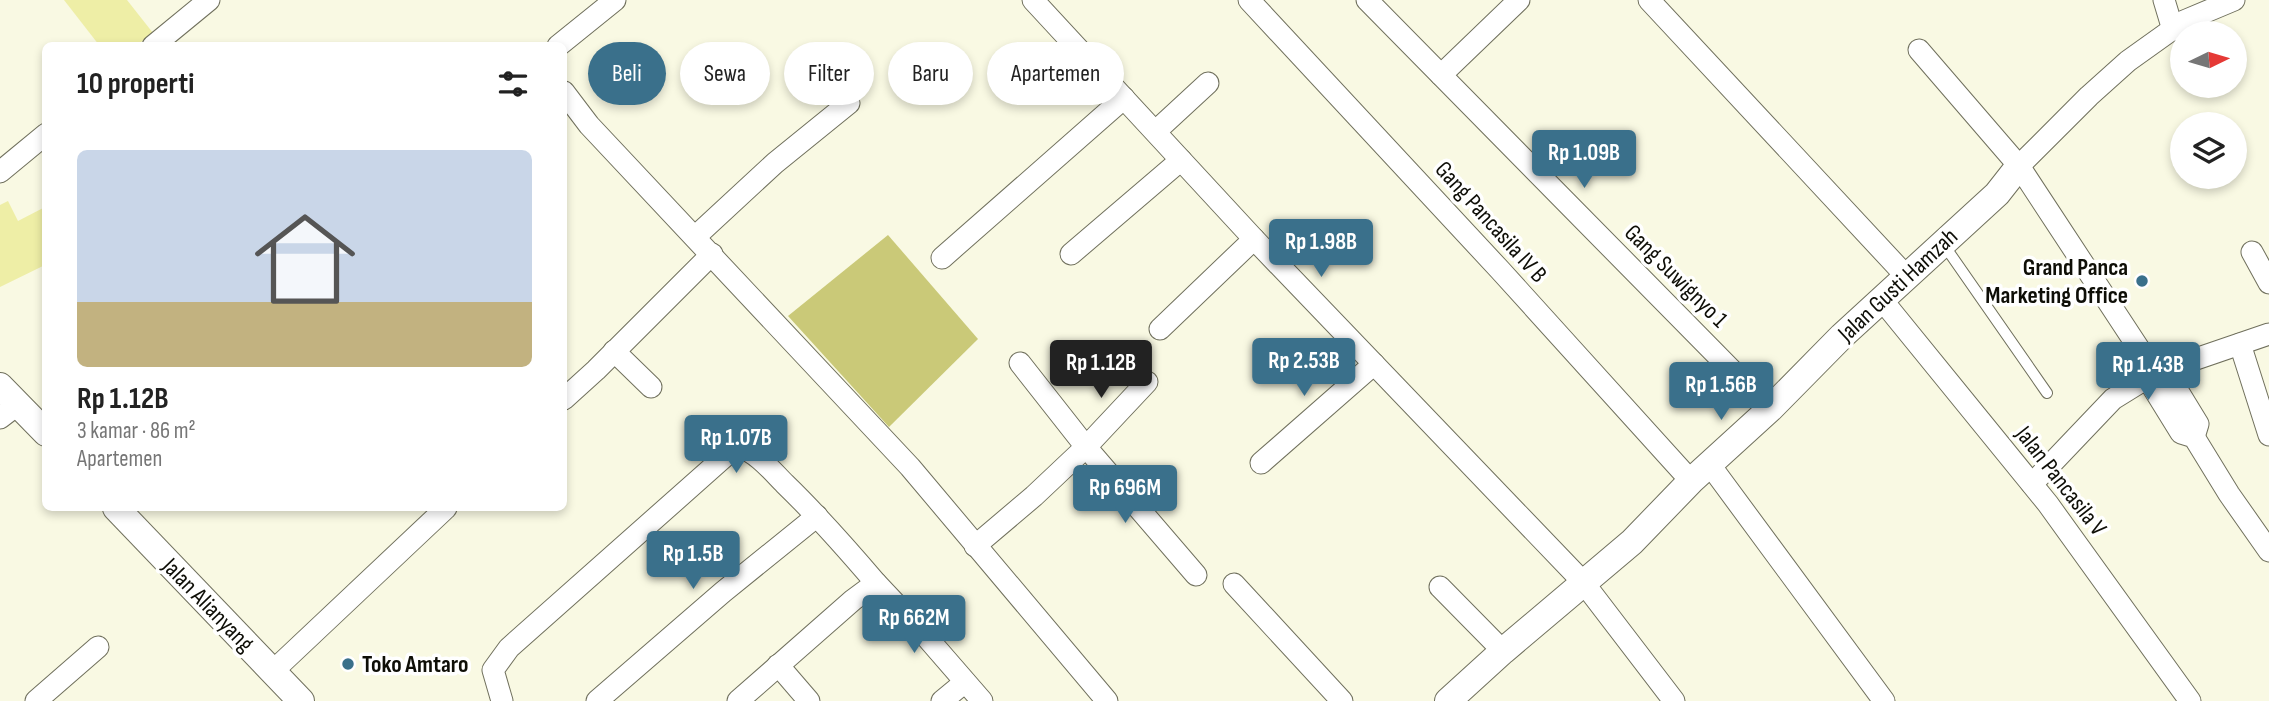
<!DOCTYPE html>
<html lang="id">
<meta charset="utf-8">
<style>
:root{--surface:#fff;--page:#f6f6f6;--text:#222;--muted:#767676;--accent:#3a708b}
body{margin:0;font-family:"Sofia Sans Condensed",sans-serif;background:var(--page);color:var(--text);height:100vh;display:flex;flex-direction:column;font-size:26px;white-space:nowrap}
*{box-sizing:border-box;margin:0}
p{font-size:23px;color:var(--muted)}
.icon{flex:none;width:38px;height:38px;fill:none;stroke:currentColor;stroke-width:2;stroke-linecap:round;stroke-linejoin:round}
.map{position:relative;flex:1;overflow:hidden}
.side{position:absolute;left:42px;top:42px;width:525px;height:469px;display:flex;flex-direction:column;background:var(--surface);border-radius:10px;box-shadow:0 4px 10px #0003}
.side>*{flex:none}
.top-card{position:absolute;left:588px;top:42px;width:665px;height:63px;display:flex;gap:14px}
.needle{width:46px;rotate:85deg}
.buttons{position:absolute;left:2170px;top:21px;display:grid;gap:14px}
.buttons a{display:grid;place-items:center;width:77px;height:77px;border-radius:50%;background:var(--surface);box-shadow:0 4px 10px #0003;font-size:35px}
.price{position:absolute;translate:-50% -60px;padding:0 16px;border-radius:7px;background:var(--accent);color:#fff;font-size:23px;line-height:46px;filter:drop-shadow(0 2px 4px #0008)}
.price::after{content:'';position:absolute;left:50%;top:42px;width:21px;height:16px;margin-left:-10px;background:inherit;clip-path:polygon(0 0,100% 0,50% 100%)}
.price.active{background:#222;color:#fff}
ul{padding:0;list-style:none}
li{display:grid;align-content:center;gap:14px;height:371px;padding:0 35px}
li span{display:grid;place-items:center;height:217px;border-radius:10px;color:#555}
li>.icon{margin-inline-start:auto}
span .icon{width:126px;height:126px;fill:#fffc;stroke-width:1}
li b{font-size:30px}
h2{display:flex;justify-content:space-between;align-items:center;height:84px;padding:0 35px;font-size:30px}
.pill{padding:0 24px;border-radius:32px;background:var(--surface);box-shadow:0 4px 10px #0003;font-size:24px;line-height:63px}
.pill.active{background:var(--accent);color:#fff}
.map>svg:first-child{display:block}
.green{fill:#eeeea6}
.forest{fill:#cac978}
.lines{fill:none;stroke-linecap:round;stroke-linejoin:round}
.service-casing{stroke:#70705d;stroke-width:12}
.minor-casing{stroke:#70705d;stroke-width:23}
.tertiary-casing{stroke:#70705d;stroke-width:28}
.service{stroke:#fff;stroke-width:10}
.minor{stroke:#fff;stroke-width:21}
.tertiary{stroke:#fff;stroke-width:26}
.poi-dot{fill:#3a708b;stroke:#fff;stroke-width:2.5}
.labels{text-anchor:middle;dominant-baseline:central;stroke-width:7;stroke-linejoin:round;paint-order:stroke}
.street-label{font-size:24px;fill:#0e0e07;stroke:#fff}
.poi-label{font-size:24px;font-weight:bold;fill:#0e0e07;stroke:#fff;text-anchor:end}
</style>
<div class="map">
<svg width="2269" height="701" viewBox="0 0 2269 701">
<rect width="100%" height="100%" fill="#f9f9e3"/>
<g class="green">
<path d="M64,0h63l26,33 -16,12h-38z"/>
<path d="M8,201l10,20 27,-14v58l-45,22v-82z"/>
</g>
<path class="forest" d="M888,235l90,104 -89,88 -101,-111z"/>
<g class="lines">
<defs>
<path id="service" d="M1944,245l103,148"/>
<g id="minor">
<path d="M1033,0l221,239 329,343 91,119"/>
<path d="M1249,0l251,270 191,211"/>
<path d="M1367,0l403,409"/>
<path d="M1649,0l258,277"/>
<path d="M2164,0l9,30"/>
<path d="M153,46l56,-46"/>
<path d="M558,46l57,-46"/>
<path d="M1919,50l100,116 136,207"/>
<path d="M1441,75l78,-75"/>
<path d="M564,92l25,33 321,342 197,234"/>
<path d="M1156,131l52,-48"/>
<path d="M2019,166l70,-70 39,-35 56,-40 50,-21"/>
<path d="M0,172l46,-38"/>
<path d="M695,237l80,-74 74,-60"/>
<path d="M2252,252l17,31"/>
<path d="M1071,254l110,-94"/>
<path d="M942,258l182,-160"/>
<path d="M1882,300l166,204 142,197"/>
<path d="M1160,329l94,-90"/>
<path d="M2240,344l29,91"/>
<path d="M614,351l37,36"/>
<path d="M2165,370l33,54 -4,13"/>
<path d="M2147,378l34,55 13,4 35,57 40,57"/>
<path d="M1147,382l-61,65 110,128"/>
<path d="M564,399l32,-29 116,-116"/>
<path d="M0,418l17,-13"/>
<path d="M1261,463l113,-99"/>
<path d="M1710,465l174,236"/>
<path d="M2032,484l81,-85 42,-26 114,-39"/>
<path d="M975,546l59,-50 52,-49 -66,-84"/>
<path d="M876,583l47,50 59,68"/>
<path d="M1234,584l108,117"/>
<path d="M1440,587l63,64"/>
<path d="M778,665l31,36"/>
<path d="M272,672l174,-164"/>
<path d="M36,701l62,-54"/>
<path d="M502,701l-9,-31 16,-22 222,-197 8,-4c19,6 32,23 46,37 32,31 62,65 91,99l-23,17 -115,101"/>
<path d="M597,701l126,-109 94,-76"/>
<path d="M942,701l23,-19"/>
</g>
<g id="tertiary">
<path d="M0,386l46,47"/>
<path d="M116,508l185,193"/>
<path d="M1448,701l55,-50 129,-109 59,-61 79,-72 72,-73 155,-142 22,-28"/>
</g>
</defs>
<use href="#service" class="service-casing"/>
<use href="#minor" class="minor-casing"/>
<use href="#tertiary" class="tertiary-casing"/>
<use href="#service" class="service"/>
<use href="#minor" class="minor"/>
<use href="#tertiary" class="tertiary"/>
</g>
<g class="poi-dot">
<circle cx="2142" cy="281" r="7"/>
<circle cx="348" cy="664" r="7"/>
</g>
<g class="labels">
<g class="street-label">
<text transform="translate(1491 222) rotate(48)">Gang Pancasila IV B</text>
<text transform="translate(1676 276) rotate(45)">Gang Suwignyo 1</text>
<text transform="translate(1898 285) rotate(-43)">Jalan Gusti Hamzah</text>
<text transform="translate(2061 481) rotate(52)">Jalan Pancasila V</text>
<text transform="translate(208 605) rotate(46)">Jalan Alianyang</text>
</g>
<g class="poi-label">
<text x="2128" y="267">Grand Panca<tspan x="2128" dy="28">Marketing Office</tspan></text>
<text x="362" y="664" text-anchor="start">Toko Amtaro</text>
</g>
</g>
</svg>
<div class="buttons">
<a><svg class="needle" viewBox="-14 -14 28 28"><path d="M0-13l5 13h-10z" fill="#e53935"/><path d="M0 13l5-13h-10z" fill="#767676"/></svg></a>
<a><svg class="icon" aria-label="layers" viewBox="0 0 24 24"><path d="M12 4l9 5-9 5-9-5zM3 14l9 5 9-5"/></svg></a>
</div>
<b class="price" style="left:1584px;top:190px">Rp 1.09B</b>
<b class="price" style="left:1321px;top:279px">Rp 1.98B</b>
<b class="price" style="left:1304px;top:398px">Rp 2.53B</b>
<b class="price active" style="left:1101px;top:400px">Rp 1.12B</b>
<b class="price" style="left:2148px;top:402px">Rp 1.43B</b>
<b class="price" style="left:1721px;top:422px">Rp 1.56B</b>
<b class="price" style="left:736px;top:475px">Rp 1.07B</b>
<b class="price" style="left:1125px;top:525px">Rp 696M</b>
<b class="price" style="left:693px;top:591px">Rp 1.5B</b>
<b class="price" style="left:914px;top:655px">Rp 662M</b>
<div class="top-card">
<a class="pill active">Beli</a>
<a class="pill">Sewa</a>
<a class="pill">Filter</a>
<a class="pill">Baru</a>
<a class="pill">Apartemen</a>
</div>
<section class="side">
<h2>10 properti<svg class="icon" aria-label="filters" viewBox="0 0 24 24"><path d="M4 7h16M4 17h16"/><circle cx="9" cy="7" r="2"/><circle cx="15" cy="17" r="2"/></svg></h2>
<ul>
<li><span style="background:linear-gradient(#c9d6e8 70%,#c2b280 0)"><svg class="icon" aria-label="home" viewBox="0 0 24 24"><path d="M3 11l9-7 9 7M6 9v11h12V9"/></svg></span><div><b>Rp 1.12B</b><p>3 kamar · 86 m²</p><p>Apartemen</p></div></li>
</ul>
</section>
</div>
